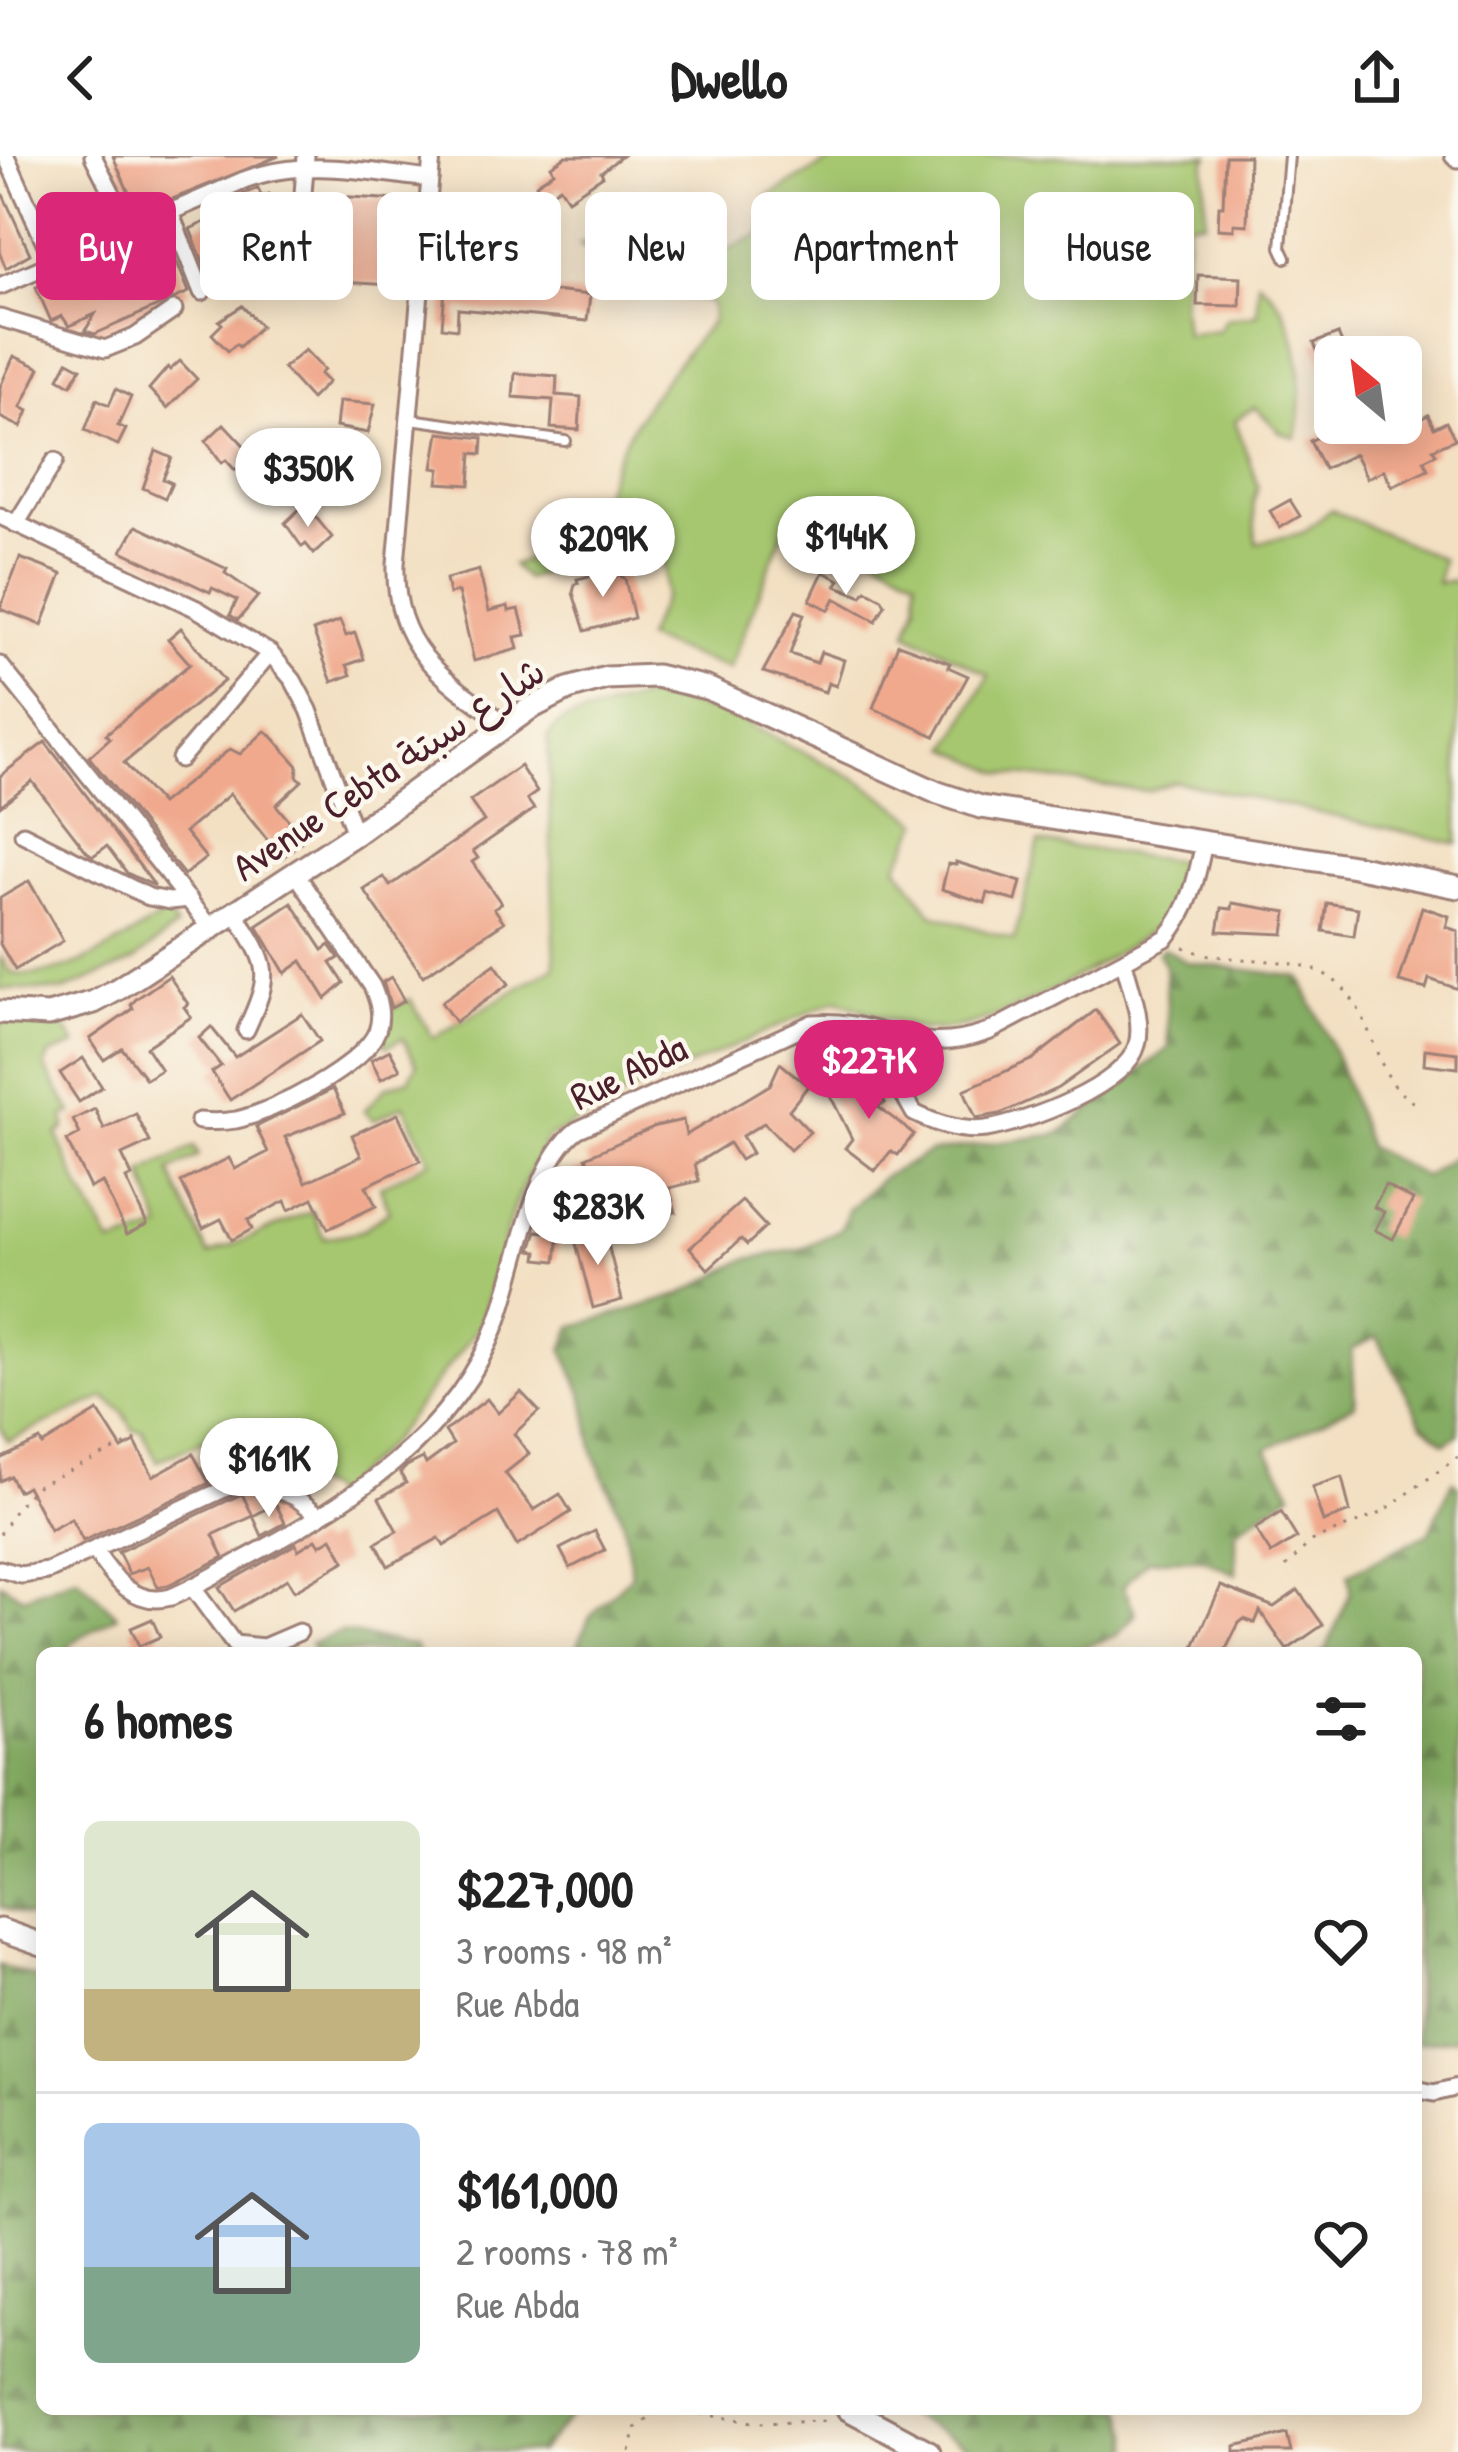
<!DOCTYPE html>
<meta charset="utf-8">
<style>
:root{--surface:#fff;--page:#f6f6f6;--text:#222;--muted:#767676;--line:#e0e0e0;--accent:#db2777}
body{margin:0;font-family:"Patrick Hand","Playpen Sans Arabic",sans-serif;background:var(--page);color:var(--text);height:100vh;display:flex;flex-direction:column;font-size:45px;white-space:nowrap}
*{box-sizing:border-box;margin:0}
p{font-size:39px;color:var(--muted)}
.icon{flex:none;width:66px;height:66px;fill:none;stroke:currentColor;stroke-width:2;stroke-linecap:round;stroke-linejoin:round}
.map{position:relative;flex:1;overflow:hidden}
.details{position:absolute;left:36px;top:1491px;width:1386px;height:768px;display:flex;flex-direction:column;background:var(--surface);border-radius:18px;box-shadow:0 6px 30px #0003}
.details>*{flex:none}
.guide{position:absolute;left:36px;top:36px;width:1386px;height:108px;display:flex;gap:24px}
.needle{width:78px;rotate:331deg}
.buttons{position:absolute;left:1314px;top:180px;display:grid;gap:24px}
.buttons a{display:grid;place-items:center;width:108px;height:108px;border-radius:18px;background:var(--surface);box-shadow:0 6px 30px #0003;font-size:60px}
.price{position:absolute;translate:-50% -102px;padding:0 27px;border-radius:42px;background:#fff;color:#222;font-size:39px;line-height:78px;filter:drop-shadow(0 3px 6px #0008)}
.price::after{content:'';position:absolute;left:50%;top:72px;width:36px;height:27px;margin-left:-18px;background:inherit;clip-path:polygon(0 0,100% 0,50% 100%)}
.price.active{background:var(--accent);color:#fff}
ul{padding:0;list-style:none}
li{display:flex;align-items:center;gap:36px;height:300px;padding:0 48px}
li+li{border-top:3px solid var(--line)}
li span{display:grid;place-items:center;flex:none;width:336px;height:240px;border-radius:18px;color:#555}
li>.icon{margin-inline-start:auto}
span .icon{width:144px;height:144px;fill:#fffc;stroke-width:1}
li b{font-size:51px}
h2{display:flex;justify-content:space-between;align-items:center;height:144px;padding:0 48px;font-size:51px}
.chip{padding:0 42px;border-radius:18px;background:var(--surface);box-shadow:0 6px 30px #0003;font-size:42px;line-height:108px}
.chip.active{background:var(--accent);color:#fff}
header{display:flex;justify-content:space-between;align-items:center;height:156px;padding:0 48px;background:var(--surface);font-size:54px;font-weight:800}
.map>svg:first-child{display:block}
.grass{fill:#a6c770;stroke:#78734e;stroke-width:3}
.forest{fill:url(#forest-firs);stroke:#676646;stroke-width:3}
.building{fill:#f0a98d}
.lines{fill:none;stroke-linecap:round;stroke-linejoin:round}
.lane-casing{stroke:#9e8077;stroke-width:14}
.street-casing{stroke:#9e8077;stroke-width:21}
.secondary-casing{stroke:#9e8077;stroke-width:27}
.path{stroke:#9e8077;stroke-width:3;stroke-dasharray:3 9;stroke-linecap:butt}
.lane{stroke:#fff;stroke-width:8}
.street{stroke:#fff;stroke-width:15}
.secondary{stroke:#fff;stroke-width:21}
.labels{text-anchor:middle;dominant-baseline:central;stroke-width:9;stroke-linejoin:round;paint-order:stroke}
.street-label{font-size:39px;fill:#4a1f2b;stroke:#fbf7ec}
</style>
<header><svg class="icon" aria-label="back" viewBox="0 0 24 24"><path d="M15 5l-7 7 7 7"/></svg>Dwello<svg class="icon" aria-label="share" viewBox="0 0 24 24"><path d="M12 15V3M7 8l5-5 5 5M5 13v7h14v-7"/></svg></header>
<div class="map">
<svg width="1458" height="2296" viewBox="0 0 1458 2296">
<defs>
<pattern id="forest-firs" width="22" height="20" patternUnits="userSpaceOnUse" patternTransform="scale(3)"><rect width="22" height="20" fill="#84ac62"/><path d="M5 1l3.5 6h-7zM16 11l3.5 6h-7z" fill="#6e8b51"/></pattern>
</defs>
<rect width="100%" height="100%" fill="#fbf7ec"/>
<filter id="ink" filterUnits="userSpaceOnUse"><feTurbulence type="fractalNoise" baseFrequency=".00833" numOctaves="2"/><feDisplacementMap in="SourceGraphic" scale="24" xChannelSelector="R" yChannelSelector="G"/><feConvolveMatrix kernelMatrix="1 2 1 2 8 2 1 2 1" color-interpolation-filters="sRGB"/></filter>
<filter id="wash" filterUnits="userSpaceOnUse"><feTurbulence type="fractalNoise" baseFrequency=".004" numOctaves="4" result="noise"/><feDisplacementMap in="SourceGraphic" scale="48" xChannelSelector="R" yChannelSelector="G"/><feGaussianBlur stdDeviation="2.7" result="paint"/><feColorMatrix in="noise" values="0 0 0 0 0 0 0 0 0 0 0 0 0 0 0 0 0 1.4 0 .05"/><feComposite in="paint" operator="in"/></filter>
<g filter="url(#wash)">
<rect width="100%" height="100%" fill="#f3e0c3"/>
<g class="grass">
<path d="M839,0h370l-4,7v58l-17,1 -6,83 3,29 34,-4 6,-11 32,-5 1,-33c45,33 48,107 38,157l-16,-6 -25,-25 -20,13 23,66 -5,17 3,40 46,-10 29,-23 111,49 -5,24 21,-2v263l-282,-63 -29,10 -145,-18 -53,-25 40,-73 -82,-43 10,-28 -1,-26 -51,-29 -77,-29 -59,149 -84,-30 20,-44v-30l-31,-23 -108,37 -14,-14 38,-14 47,-28c14,-84 62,-138 115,-202l-1,-18 -76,-18 -55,-41 48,-14 44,-5 21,39 67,-29 7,-38z"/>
<path d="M648,540l75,16 134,67 63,43 -23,44 35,48 82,26 25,-98 141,20 -7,54c-57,38 -188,128 -258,112 -26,-6 -53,-19 -78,-28l-205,92 -86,47 -33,70 -32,115 -91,118 -60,56 -3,-8 -66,-28 -46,9 -12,-30 -46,20 -15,-31h-9l-10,-18 -18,-15 -97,44 -8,-15v-404l64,4 12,19 -27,10 -4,12 27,46 -8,3 1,12 -8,6 22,52 33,59 50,-16 -19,-55 51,-27 5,9 -29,16 39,83 103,-44 12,27 37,-7 28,-20 -9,-24 50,-26 -26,-56 -30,15 -10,-9 22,-24 23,-8 8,-14 -14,-27 -15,8 -5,-3 3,-31 24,-13 23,39 122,-71 -7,-231 14,-15z"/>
<path d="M168,756l8,15 -42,34 -71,30 -63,-2v-33l11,17c52,11 116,-34 157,-61z"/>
</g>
<g class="forest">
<path d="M1164,792l23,14 113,15 37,82 31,88 57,30 33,-23v281l-13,8 -23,-20 -45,-86 -25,12 3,55 -88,45 25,43 -56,39v43l-34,-15 -54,1 -25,26 13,28 -20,22 -51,17h-490l14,-35 43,-44 -9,-52 -29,-68 -10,-57 -21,-47 9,-23 108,-32 67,-36 54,-10 39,-20 9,-20 34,-32 47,-25 128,-18 111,-86 -4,-82 -7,-13z"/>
<path d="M1453,1325l5,5v552l-42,5v-390h-96l6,-3 24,-57 -1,-19 80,-41z"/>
<path d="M77,1421l40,38 -48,30 3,8h-30v269l-42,-15v-324l23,14z"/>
<path d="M341,1476l74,14 3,7h-104l-4,-9z"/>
<path d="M0,1809l42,15v429h535l-38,43h-539z"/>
<path d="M894,2253h229l8,24v19h-149z"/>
</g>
<g id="blocks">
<g class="building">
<path d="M113,0h166l-136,55 -3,-6 -5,2z"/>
<path d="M566,0h56l-21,16 2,4 -35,23 -8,-12 -15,10 -9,-13 18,-12 -3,-6z"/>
<path d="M1225,0h24l-2,69 -13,-1v6l-16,-1 1,-23h4z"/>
<path d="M0,32l30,66 -24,14 -6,-14z"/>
<path d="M258,32l4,9 7,-3 14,28 -16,7 8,26 -63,29 -22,-55 28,-13 -4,-10z"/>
<path d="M320,39l77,5 -7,85 -47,-3 -1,7 -33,-3z"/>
<path d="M157,78l3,7 7,-3 22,54 -94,42 -10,-3 10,-17 -26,12 -7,-10 -11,5 -15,-34z"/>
<path d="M1198,119l43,2 -1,29 -43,-1z"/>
<path d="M446,120l18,1 -1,12 61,4 1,-5 65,7 -3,26 -129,-12 -1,20 -15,-2z"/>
<path d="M242,150l19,20 -22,21 -3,-3 -8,7 -16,-17 10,-10 -3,-3z"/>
<path d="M1338,178l10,23h-13v38l-21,-52z"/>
<path d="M305,194l19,20 -4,4 8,8 -17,17 -28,-31z"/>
<path d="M14,200l26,12 -19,39 7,4 -7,16 -21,-10v-30z"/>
<path d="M68,205l13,7 -10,17 -12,-7z"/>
<path d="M180,205l17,18 -30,29 -18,-19 19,-22 2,3z"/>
<path d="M515,217l42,3 -1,19 25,2 -2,33 -28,-2 2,-28 -40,-3z"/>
<path d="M116,233l15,8 -13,29 8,3 -8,16 -33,-15 12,-31 12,6z"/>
<path d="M339,245l36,3 -7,29 -32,-6z"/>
<path d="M1428,259l6,13 12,-6 9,17 -22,10 3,5 -12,6 4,9 -36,17 -8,-16 -17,8 -12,-24 -31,15 -14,-28 27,-14 -2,-4h78z"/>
<path d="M224,268l28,30 -17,16 -9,-10 -4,3 -16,-22z"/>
<path d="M439,277l44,5 -1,16 -10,-1 -2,32 -32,-2 2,-14 -7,-1z"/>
<path d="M156,295l16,7 -9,21 9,4 -7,15 -22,-10z"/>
<path d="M1290,344l10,16 -20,12 -10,-17z"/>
<path d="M305,348l27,33 -18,17 -8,-10 -4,3 -17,-24z"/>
<path d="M136,370l91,43 -2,4 33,23 -20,24 -8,-5 7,-15 -25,-12 -2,4 -88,-41z"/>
<path d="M20,402l42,16 -20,51 -42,-16z"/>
<path d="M479,414l10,41 19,-5 1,5 10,-2 7,26 -11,2 3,12 -44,12 -16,-69 -9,2 -3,-15z"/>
<path d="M614,414l11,9 9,39 -49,13 -12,-38 2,-9 3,-1 -1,-4z"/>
<path d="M823,416l17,8 -4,6 26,10 4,-6 16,9 3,6 -9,16 -41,-23 -6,12 -19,-10z"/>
<path d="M796,455l8,3 -14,40 27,9 4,-11 23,8 -8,26 -8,-3 -3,9 -62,-20z"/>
<path d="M340,465l6,15 9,-3 9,26 -17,6 4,10 -19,7 -19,-51z"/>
<path d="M181,472l43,53 -100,82 37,41 69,-55 10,5 25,-23 5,3 28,32 -1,10 5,5 -26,24 28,34 -22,19 -52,-64 -45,38 21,26 -22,17 -95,-118 21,-19 -4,-4 84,-70 -22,-25z"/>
<path d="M898,488l52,19 -2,4 20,9 -33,60 -62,-28z"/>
<path d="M45,586l19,24 91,120 -28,-13 -20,-27 -14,10 -6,-4 -55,-71 -32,25v-30z"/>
<path d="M520,610l17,26 -10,7 7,10 -61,42 5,7 -6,4 29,41 -7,5 10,14 -81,54 -59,-86 20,-13 6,9 94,-65 -14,-20z"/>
<path d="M956,706l65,20 -5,19 -28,-8 -3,10 -43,-14 6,-25 8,1z"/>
<path d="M29,725l34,60 -48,29 -15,-26v-46z"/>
<path d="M292,747l31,47 7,-5 9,13 -8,5 13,20 -18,16 -24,-38 -17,12 -28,-47z"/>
<path d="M1233,747l54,9 -3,22 -66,-3 4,-23 10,1z"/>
<path d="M1327,747l31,5 -4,28 -31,-5z"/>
<path d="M1422,751l27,9 -3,11 12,4v58l-29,-10 -3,10 -27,-7z"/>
<path d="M495,808l14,20 -54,38 -14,-20z"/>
<path d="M169,820l19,28 -4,3 7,10 -45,30 15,23 -15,9 -24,-31 -18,12 -14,-21 43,-30 -2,-4 5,-6z"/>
<path d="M391,821l13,24 -13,7 -8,-26z"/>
<path d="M1096,854l24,34 -62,44 -58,26 -24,4 -12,-28 69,-31z"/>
<path d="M302,858l18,27 -90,59 -18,-28 9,-6 -22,-28 12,-11 24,30z"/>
<path d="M1425,893l33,4v15l-34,-4z"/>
<path d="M390,894l10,19 -19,10 -10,-19z"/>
<path d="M83,902l19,29 -23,15 -19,-29z"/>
<path d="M780,907l28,23 -19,24 21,22 -20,18 -26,-27 -22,13 10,17 -12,7 -11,-17 -34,21 4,17 -30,7 7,24 -29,5 -6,-16 -24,9 -7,-19 -34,13 -10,-29 24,-9 -4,-9 70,-31 27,-6 3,15 84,-50z"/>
<path d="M870,917l15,30 -8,3 37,28 -16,21 -7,-4 -16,20 -30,-23 7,-9 -23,-46z"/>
<path d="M333,933l12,24 -60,24 21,45 55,-26 -9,-21 46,-21 22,47 -54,25 10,20 -48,23 -15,-31 -24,12 -4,-9 -37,19 4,9 -20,11 -11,-21 -18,9 -22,-46 48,-24 6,11 33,-17 -12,-25z"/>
<path d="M95,953l9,20 32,-15 14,28 -28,13 10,21 -6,3 21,45 -20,10 -25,-52 -12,6 -23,-47 13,-7 -7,-14z"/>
<path d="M1385,1029l28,15 -20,39 -18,-9 9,-18 -10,-5z"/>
<path d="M742,1045l24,26 -19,18 -6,-6 -33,30 -18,-21z"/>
<path d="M604,1072l18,72 -29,8 -19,-72 15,1 -2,-4z"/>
<path d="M537,1075l22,3 -3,27 -19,-2 1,-8 -7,-1z"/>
<path d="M521,1236l18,19 -25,23 15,20 -24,19 29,37 26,-16 11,18 -54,34 -19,-33 -54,33 -5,-8 -51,28 -12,-23 21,-12 -18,-33 27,-15 -6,-10 7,-7 16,-8 3,6 27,-20 -8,-13 42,-32 11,14z"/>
<path d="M98,1255l24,38 13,-7 18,34 40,-22 16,29 -126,58 -12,-22 -21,11 -23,-44 -9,5 -8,-15 -10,5v-22l40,-19 2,5z"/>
<path d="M1342,1321l8,35 -27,10 -11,-35z"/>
<path d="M242,1338l11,22 -40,19 11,22 -56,28 -10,2 -10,-20 -19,7 -11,-22z"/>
<path d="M276,1348l9,19 -23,13 -9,-20z"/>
<path d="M1281,1356l16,26 -26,16 -16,-25z"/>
<path d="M595,1375l10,19 -35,18 -10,-19z"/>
<path d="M332,1382l13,23 -51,30 -7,-12 -53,32 -15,-24 77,-43 2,6 18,-11 4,6z"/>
<path d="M1221,1430l53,21 24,-17 25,35 -36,25 -27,-39 -5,12 -11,-4 -5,4 -15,30h-33z"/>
<path d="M152,1463l8,18 -21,9 -8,-18z"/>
<path d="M1287,2278l4,18h-56v-6z"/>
</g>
</g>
</g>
<g filter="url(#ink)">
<use href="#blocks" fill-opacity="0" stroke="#9e8077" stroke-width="3"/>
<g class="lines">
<defs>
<g id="lane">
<path d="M1286,102l-5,-11 8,-91"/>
<path d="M411,263l155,22"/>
</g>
<g id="street">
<path d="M6,0l49,109"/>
<path d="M93,0l38,75"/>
<path d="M432,0l-36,408c-3,85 49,117 112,161"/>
<path d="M1453,0l5,3"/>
<path d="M170,56l32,80"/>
<path d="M298,99l8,-99"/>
<path d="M0,130l244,-106c61,-23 123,-8 186,-1"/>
<path d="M0,162l105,31 30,-12 39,-27"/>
<path d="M0,360l197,93 73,44 23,27 16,30 46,124"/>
<path d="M16,368l39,-63"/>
<path d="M0,509l212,264"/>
<path d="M180,603l90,-106"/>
<path d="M23,678l126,63 21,4 19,-2"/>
<path d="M235,757c34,53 38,58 11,117"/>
<path d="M885,878l11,47 18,32c22,11 47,19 72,16 39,-6 140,-43 151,-84 7,-25 -7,-58 -13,-83"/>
<path d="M199,965c13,1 25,1 37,-1 37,-8 127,-53 141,-89 6,-16 1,-31 -5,-45l-77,-114"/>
<path d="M95,1395c17,27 41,56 76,46 26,-11 49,-25 73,-38 103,-54 212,-124 254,-238 20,-54 34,-157 79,-191l235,-107c70,-6 99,37 176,9l178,-94c24,-28 31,-61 38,-96"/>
<path d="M0,1413l21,6 27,-4 200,-93 47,19 25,19"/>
<path d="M193,1432l41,56 30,3 35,-15"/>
<path d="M1416,1933l18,4 24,-6"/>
</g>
<g id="secondary">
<path d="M0,856l48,3 46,-13 24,-13 237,-155 174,-125 39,-20 38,-11 50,-2 51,12 231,105 43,14 373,59 104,21"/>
<path d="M0,1774l42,15"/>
<path d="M848,2253l81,43"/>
</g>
</defs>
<use href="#lane" class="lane-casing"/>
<use href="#street" class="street-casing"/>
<use href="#secondary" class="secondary-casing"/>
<g class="path">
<path d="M1184,791c44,21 115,3 152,35 42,35 34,94 78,121"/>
<path d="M0,1378l17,-28 21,-21 102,-47"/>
<path d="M1286,1411l25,-26 70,-28 77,-56"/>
<path d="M630,2296l6,-24 22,-16 12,-3 89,14 70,-2"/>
</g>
<use href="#lane" class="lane"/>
<use href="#street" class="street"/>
<use href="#secondary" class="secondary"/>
</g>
</g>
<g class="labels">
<g class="street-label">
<text transform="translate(388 612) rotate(-34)">Avenue Cebta شارع سبتة</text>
<text transform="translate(628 915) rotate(-26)">Rue Abda</text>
</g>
</g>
</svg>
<div class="buttons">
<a><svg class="needle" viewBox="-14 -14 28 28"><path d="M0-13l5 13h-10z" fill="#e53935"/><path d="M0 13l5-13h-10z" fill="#767676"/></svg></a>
</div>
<b class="price" style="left:308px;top:374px">$350K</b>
<b class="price" style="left:846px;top:442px">$144K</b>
<b class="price" style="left:603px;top:444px">$209K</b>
<b class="price active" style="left:869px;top:966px">$227K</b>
<b class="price" style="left:598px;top:1112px">$283K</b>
<b class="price" style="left:269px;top:1364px">$161K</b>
<div class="guide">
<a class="chip active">Buy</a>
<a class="chip">Rent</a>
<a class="chip">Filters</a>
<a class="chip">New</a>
<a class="chip">Apartment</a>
<a class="chip">House</a>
</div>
<section class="details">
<h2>6 homes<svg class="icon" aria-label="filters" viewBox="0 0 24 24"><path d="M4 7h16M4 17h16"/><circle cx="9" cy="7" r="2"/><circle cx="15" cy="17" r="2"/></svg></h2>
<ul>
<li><span style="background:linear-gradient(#dfe7d0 70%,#c2b280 0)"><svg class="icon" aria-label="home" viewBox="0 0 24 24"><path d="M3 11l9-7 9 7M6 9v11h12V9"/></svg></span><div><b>$227,000</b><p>3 rooms · 98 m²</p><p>Rue Abda</p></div><svg class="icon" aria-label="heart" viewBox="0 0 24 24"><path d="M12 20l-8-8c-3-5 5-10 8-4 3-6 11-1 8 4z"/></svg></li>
<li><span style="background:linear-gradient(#a9c7e8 60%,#7fa58c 0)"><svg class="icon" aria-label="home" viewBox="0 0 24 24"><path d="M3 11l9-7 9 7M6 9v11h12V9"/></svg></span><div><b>$161,000</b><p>2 rooms · 78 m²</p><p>Rue Abda</p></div><svg class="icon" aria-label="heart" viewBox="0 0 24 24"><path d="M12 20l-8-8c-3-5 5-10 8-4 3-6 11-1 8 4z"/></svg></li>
</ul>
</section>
</div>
